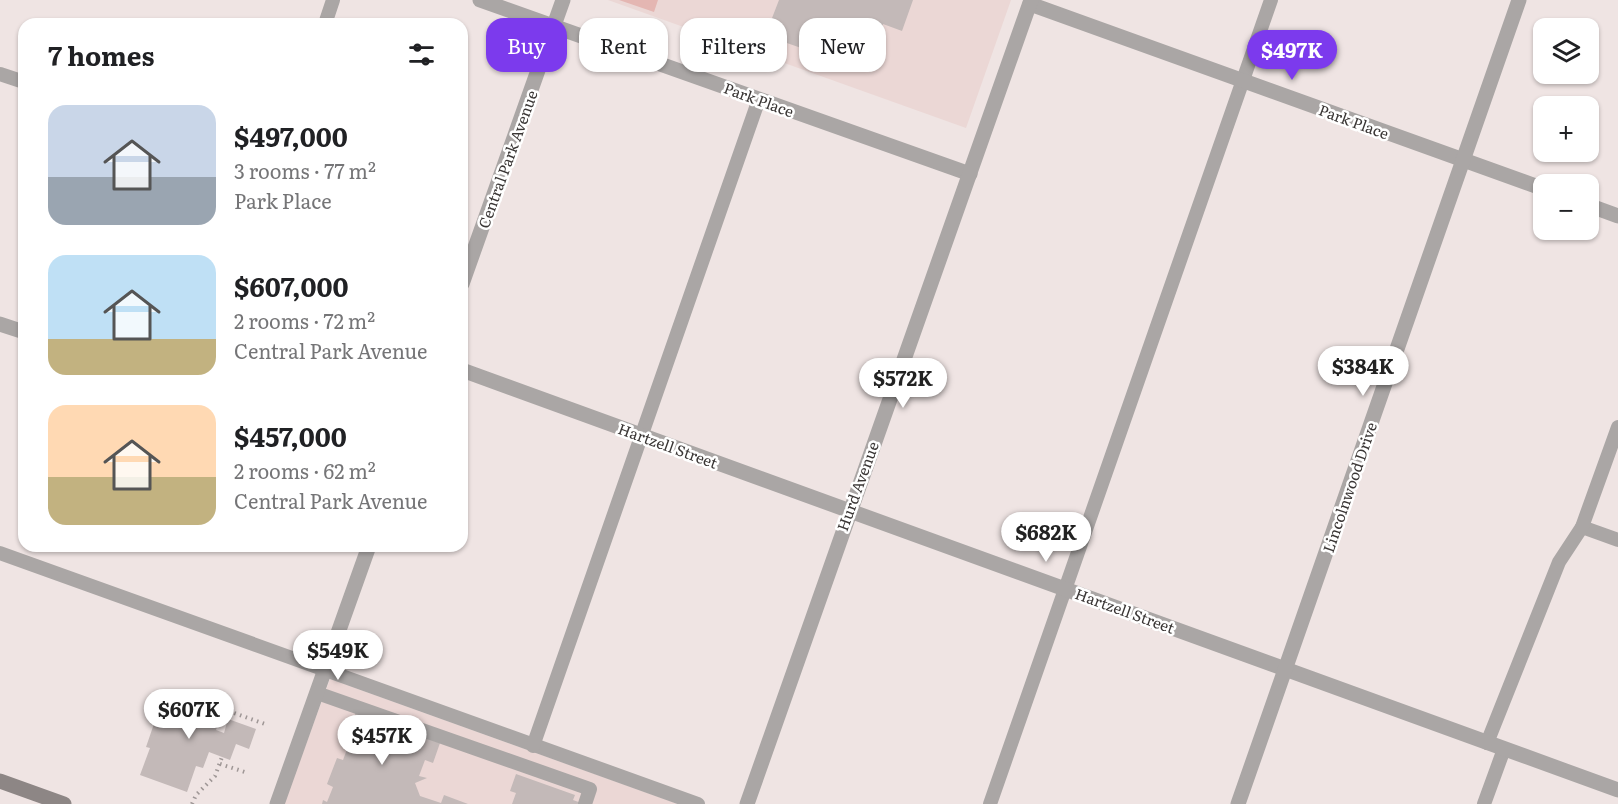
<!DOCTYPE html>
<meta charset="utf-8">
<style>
:root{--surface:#fff;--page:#f2f2f2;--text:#202124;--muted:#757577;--accent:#7c3aed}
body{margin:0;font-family:Literata,serif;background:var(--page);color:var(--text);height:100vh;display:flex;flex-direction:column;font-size:22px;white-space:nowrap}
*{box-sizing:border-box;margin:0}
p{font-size:20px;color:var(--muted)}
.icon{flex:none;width:33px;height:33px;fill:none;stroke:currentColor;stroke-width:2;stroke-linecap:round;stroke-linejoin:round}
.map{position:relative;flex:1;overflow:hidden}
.drawer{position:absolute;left:18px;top:18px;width:450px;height:534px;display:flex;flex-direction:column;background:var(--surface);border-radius:18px;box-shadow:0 2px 4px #0004}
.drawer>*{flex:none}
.guide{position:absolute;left:486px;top:18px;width:570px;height:54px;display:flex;gap:12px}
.tools{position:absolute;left:1533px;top:18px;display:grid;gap:12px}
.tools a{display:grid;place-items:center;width:66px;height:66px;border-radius:12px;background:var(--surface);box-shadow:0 2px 4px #0004;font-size:30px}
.price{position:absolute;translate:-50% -51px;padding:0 14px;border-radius:21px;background:#fff;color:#222;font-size:20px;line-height:39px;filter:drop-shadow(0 2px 3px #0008)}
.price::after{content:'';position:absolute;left:50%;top:36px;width:18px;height:14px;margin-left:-9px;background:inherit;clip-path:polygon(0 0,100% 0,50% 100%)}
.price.selected{background:var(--accent);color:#fff}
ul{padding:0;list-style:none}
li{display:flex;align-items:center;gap:18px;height:150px;padding:0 30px}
li span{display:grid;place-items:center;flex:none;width:168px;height:120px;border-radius:18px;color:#555}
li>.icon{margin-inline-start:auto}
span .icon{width:72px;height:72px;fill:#fffc;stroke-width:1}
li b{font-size:26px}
h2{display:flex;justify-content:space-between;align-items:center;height:72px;padding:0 30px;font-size:26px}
.tag{padding:0 21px;border-radius:18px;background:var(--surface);box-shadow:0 2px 4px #0004;font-size:21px;line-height:54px}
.tag.selected{background:var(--accent);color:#fff}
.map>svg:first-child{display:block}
.built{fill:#ebd7d5}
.green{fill:#e4b6b2}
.building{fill:#c3b9b8}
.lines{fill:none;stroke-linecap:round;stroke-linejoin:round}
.path{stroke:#9f9796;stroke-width:4;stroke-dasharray:1.5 4.5;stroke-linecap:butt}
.lane{stroke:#aaa6a5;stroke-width:14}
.street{stroke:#aaa6a5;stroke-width:15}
.secondary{stroke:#8d8685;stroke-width:15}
.labels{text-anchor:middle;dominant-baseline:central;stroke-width:5;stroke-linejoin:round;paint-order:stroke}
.street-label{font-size:15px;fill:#3a3635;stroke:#fff}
</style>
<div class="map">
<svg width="1618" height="804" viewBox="0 0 1618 804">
<rect width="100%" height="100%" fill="#efe4e3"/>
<g class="built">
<path d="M608,0h403l-45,128z"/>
<path d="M330,679l348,125h-394z"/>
</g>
<path class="green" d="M619,0h39l-4,12z"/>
<g class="building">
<path d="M779,0h134l-11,31 -19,-7 -16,47 -83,-29 2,-5 -19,-6z"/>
<path d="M166,689l57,20 -7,21 8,3 4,-14 28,10 -7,20 -13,-5 -6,16 -21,-8 -6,16 -7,-2 -9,26 -47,-17 10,-27 -4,-1z"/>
<path d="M356,712l84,31 -7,20 -8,-3 -6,16 8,2 -12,5 5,13 21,7 3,-8 24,9h-146l1,-4 4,2 6,-15 -6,-3 10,-26 6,2 6,-16 -4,-2z"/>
<path d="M516,774l59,21 -2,5 11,4h-72l4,-11 -6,-2z"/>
</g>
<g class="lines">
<g class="path">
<path d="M223,709l42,15"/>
<path d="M220,764l28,9"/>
<path d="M192,804l4,-9 19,-19 7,-19"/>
</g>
<g class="lane">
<path d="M325,24l8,-24"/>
<path d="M0,74l24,8"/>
<path d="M1582,527l36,13"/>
<path d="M0,553l698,251"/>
<path d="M317,693l273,96 -5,15"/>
<path d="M1487,743l72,-181 23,-35 36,-100"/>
<path d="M533,746l226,-647"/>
<path d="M990,804l281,-804"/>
<path d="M1484,804l20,-55"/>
</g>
<g class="street">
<path d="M480,0l490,174"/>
<path d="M1030,4l514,185"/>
<path d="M1588,205l30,11"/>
<path d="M462,284l101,-284"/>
<path d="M0,324l24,8"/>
<path d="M462,370l1156,420"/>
<path d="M277,804l92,-258"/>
<path d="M747,804l284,-804"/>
<path d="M1238,804l281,-804"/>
</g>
<path class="secondary" d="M0,781l64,23"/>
</g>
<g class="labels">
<g class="street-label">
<text transform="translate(759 99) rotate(20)">Park Place</text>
<text transform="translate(1354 121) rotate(20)">Park Place</text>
<text transform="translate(507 159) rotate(-70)">Central Park Avenue</text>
<text transform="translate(668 445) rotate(20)">Hartzell Street</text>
<text transform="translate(857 486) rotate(-70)">Hurd Avenue</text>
<text transform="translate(1349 487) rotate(-71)">Lincolnwood Drive</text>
<text transform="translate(1125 610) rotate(20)">Hartzell Street</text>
</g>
</g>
</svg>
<div class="tools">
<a><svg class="icon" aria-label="layers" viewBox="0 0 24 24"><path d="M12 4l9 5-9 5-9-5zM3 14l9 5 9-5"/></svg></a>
<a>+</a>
<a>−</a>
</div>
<b class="price selected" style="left:1292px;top:81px">$497K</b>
<b class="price" style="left:1363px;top:397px">$384K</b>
<b class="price" style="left:903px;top:409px">$572K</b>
<b class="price" style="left:1046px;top:563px">$682K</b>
<b class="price" style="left:338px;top:681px">$549K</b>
<b class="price" style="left:189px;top:740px">$607K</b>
<b class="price" style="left:382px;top:766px">$457K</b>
<div class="guide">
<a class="tag selected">Buy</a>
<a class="tag">Rent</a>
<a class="tag">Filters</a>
<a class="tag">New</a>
</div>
<section class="drawer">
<h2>7 homes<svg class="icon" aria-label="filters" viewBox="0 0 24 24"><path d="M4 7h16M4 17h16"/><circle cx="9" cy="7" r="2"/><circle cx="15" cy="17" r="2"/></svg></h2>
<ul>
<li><span style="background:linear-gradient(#c9d6e8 60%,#9aa5b1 0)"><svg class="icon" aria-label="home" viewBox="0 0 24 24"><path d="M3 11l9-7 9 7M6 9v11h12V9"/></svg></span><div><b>$497,000</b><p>3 rooms · 77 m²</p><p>Park Place</p></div></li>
<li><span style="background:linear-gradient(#bfe0f5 70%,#c2b280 0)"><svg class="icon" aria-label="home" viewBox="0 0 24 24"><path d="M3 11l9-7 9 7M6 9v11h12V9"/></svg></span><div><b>$607,000</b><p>2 rooms · 72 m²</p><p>Central Park Avenue</p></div></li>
<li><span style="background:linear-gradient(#ffd9b3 60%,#c2b280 0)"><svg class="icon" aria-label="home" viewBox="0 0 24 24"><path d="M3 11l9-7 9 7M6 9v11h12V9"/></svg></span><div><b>$457,000</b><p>2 rooms · 62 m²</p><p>Central Park Avenue</p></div></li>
</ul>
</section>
</div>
